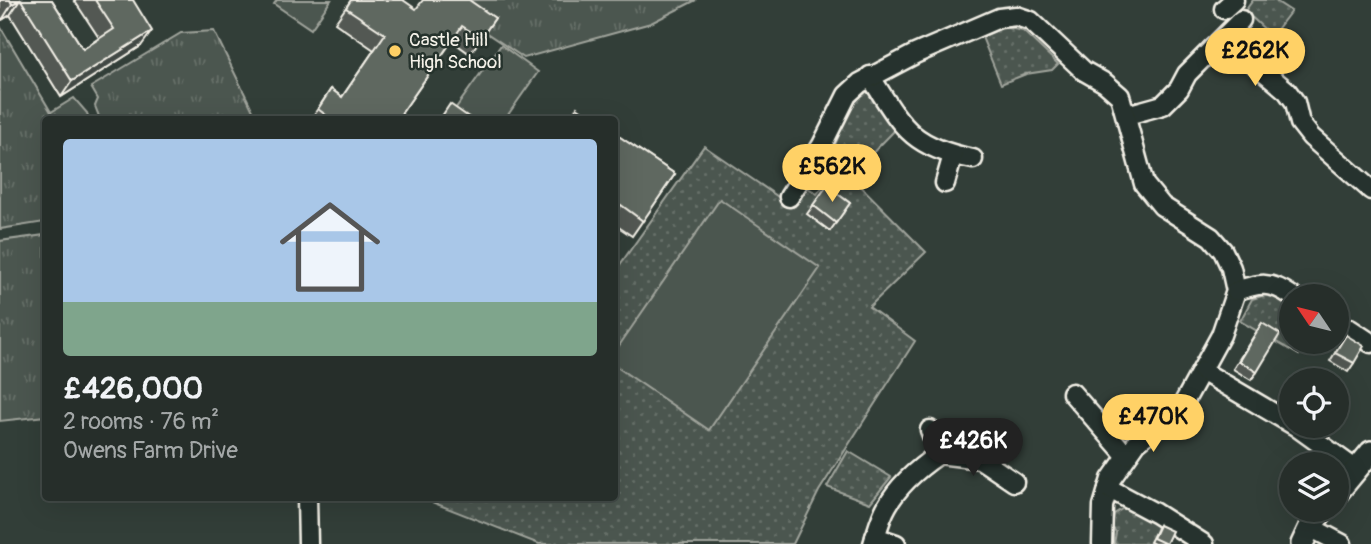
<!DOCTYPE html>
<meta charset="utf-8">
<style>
:root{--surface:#262e2a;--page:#2e3632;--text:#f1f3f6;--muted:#a4a8a8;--line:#424a47;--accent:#ffd166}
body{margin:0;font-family:Pangolin,sans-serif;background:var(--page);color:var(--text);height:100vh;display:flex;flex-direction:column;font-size:26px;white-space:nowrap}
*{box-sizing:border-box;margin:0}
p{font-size:23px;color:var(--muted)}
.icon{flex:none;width:38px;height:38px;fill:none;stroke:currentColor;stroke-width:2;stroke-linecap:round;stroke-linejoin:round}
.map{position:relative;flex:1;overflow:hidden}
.drawer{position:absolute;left:42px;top:116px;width:576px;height:385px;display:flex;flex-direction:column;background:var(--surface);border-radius:7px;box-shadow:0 7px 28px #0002,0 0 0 2px var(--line)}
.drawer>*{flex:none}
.needle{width:46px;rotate:305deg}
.tools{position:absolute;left:1279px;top:284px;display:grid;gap:14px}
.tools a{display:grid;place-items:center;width:70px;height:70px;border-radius:50%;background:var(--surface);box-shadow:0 7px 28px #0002,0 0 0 2px var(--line);font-size:35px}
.price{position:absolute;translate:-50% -60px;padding:0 16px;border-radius:24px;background:var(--accent);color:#111;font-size:23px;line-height:46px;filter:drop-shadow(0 2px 4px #0008)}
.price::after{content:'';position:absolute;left:50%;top:42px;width:21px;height:16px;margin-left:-10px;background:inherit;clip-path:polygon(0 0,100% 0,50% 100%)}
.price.on{background:#222;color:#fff}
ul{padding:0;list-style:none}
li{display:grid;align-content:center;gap:14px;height:371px;padding:0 21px}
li+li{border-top:2px solid var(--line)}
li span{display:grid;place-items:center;height:217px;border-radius:7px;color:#555}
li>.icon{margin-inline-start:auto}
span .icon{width:126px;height:126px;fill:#fffc;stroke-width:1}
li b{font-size:30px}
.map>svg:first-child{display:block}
.grass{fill:url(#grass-tufts);stroke:#a0a49c;stroke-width:2}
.park{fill:url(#park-dots);stroke:#a0a49c;stroke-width:2}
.pitch{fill:#4c564f;stroke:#a0a49c;stroke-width:2}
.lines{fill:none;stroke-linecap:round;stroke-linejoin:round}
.minor-casing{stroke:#f4f1e8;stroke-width:23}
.major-casing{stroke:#f4f1e8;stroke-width:26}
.minor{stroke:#26332d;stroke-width:18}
.major{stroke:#26332d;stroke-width:21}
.wall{fill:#525953;stroke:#f4f1e8;stroke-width:2}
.shaded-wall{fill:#424944;stroke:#f4f1e8;stroke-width:2}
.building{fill:#5f6861;stroke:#f4f1e8;stroke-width:2}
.poi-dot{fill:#ffd166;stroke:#26332d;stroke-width:2.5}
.labels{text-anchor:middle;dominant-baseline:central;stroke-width:5;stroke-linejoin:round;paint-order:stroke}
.poi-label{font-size:19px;fill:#f4f1e8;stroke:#26332d;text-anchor:start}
</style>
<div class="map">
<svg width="1371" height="544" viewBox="0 0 1371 544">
<defs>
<pattern id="grass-tufts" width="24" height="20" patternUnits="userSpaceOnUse" patternTransform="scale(1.75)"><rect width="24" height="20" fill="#4c564f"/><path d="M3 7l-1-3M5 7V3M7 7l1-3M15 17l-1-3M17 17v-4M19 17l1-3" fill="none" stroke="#666f68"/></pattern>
<pattern id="park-dots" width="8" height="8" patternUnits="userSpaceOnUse" patternTransform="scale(1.75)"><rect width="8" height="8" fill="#4c564f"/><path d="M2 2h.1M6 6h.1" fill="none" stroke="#666f68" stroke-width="1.8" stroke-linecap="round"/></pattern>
</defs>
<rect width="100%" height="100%" fill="#323e38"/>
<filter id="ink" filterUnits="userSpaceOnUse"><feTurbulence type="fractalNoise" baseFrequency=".0143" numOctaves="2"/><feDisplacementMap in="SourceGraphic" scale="14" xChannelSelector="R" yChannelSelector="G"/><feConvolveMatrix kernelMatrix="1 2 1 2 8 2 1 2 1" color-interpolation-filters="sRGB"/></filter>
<g filter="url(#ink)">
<g class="grass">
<path d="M437,0h259l-45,23 -127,35z"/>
<path d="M0,26l51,86 23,-14 13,15 2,6h-43l-1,103 -45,7z"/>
<path d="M214,31l43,88h-157l-5,-13 3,-7 -7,-12 90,-54z"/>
<path d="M45,235v181l-45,5v-180z"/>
</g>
<g class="park">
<path d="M1253,0h21l17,11 -19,25 -27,-25z"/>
<path d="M1004,27l19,4 35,33 -6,6 -26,4 -25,10 -19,-47z"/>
<path d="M868,92l5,2 22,36 -41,42 -21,-22 16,-40 13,-17z"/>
<path d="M704,146l89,61 14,-20 10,7 13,-17 -6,-10 5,-13 97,98 -57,55 46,34 -96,150 -26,53h-254l-120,-47h195v-224z"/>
<path d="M1265,295l12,2 14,12 1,32h13l-6,14 -59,-34 12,-22z"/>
<path d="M848,451l43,26 -21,26 -43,-16z"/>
<path d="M1122,509h8l28,15 -7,18 3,2h-40l2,-12 -4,-5 2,-13z"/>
</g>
<g class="pitch">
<path d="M277,0h54l-20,29 -37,-25z"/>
<path d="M501,45l37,27 -33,47h-57z"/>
<path d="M720,199l100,69 -111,162 -95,-65v-12z"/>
</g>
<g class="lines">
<defs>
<g id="minor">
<path d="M1224,9l10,-9"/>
<path d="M1212,49l29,-29"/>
<path d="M870,76c33,52 40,70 103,83"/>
<path d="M1127,115l36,-10 16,-16 8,-15 25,-25 13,-3 12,3 50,42 8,11 5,21 11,14 60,53"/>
<path d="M945,183l8,-28"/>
<path d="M789,197l33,-52 25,-50 13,-12 55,-29 84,-36 17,-2 15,5 53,50 21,12 15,13 24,88 18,22 49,31 12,14 8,17 5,23 -15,44 -39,71 -45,36 -26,37 -8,27 -1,38"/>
<path d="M1236,291c23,-8 35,-10 56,5"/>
<path d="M1337,326l13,3 21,14"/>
<path d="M1202,371l90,53"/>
<path d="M1072,393l54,62"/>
<path d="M1294,425l61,44"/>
<path d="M939,454l41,5 34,23"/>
<path d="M1108,488l47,25 49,31"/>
<path d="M307,497l1,47"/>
<path d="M1310,527l32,17"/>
<path d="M875,537l21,7"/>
<path d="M873,544c4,-12 7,-26 14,-38 11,-20 33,-39 52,-52l-9,-24"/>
</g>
<g id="major">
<path d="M1337,493l34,-41"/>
<path d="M1302,544l8,-17 14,-18"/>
</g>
</defs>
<use href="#minor" class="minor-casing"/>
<use href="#major" class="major-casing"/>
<use href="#minor" class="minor"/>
<use href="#major" class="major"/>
</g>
<g class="wall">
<path d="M0,0h52l31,49 16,-11 -25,-38h59l8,46 -80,51 -51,-82 -8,5 -2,-3z"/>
<path d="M351,0l65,9 79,9 -25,36 -18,-13 -51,73 7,5h-97l20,-30 11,8 32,-47 -39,-27z"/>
<path d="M614,133l61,41 -43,62 -18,-12z"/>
<path d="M827,186l23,17 -20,28 -23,-17z"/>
<path d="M1262,323l-5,49 -6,8 -18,-11z"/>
<path d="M1346,335l8,28 -6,9 -18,-11z"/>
<path d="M1159,525l7,19h-12l-4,-2z"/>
</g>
<g class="shaded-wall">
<path d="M20,0l-10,15 -8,5 10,-16z"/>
<path d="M152,31l-11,15 -80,51 11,-16z"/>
</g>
<g class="building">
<path d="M10,0h9l-7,4z"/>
<path d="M21,0h31l31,49 31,-20 -19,-29h38l19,31 -80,50z"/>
<path d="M351,0h52l13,9 7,-9h46l26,18 -14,20 -19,-12 -61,88 7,5h-77l-13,-10 13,-20 11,8 43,-63 -39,-26z"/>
<path d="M450,104l20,14v1h-30z"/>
<path d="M577,107l17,12h-25z"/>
<path d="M614,133l61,41 -32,47 -22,-16 -7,10z"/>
<path d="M827,186l23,17 -14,20 -23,-18z"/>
<path d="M1262,323l18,11 -23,38 -18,-11z"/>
<path d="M1346,335l18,11 -10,17 -19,-10z"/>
<path d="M1159,525l13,6 -6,13 -13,-6z"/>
</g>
</g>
<circle class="poi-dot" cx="395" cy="51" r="7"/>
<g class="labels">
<g class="poi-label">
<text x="409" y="40">Castle Hill<tspan x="409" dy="22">High School</tspan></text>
</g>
</g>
</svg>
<div class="tools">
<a><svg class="needle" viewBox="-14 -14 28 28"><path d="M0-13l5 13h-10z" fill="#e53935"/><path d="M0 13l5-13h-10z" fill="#a4a8a8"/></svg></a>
<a><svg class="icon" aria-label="locate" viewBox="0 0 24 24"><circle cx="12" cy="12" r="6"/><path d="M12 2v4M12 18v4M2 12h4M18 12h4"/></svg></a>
<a><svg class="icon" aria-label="layers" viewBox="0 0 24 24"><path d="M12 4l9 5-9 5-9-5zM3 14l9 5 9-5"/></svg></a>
</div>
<b class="price" style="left:1255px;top:88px">£262K</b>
<b class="price" style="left:832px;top:204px">£562K</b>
<b class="price" style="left:1153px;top:454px">£470K</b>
<b class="price on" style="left:973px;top:478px">£426K</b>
<section class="drawer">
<ul>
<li><span style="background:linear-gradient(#a9c7e8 75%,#7fa58c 0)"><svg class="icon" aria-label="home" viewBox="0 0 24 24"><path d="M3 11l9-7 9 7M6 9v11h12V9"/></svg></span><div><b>£426,000</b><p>2 rooms · 76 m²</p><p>Owens Farm Drive</p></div></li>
</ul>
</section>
</div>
